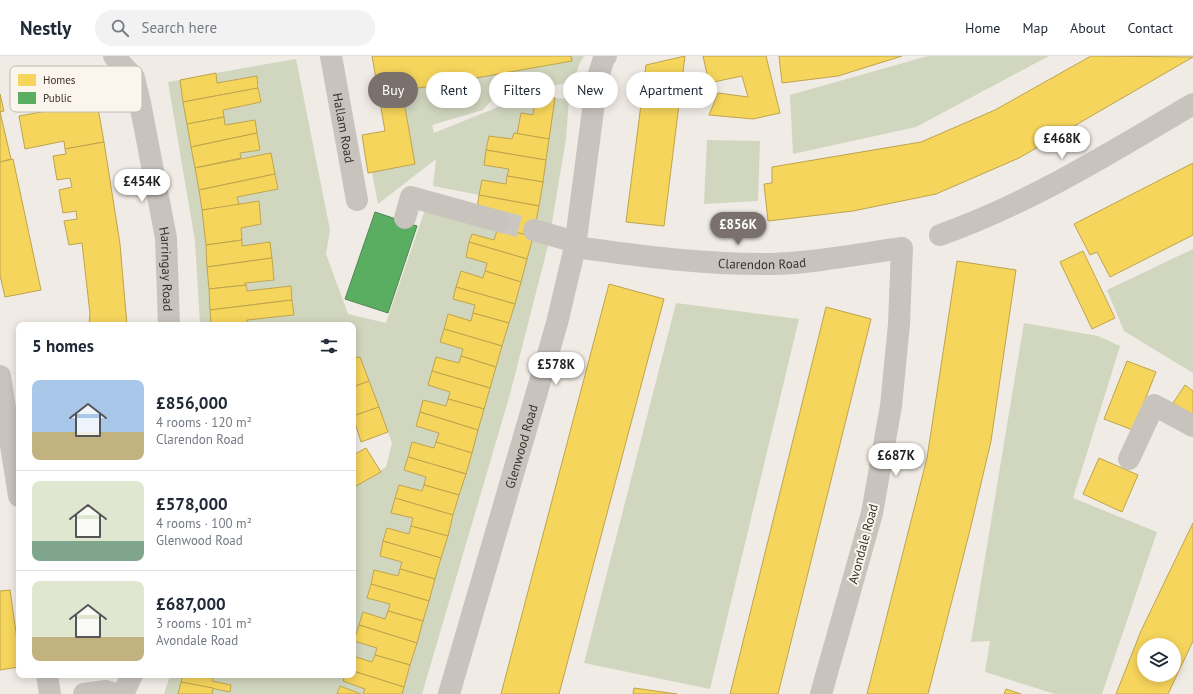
<!DOCTYPE html>
<meta charset="utf-8">
<style>
:root{--surface:#fff;--page:#f2f2f3;--text:#1f2937;--muted:#747a83;--line:#e0e1e3;--accent:#7a716c}
body{margin:0;font-family:"PT Sans",sans-serif;background:var(--page);color:var(--text);height:100vh;display:flex;flex-direction:column;font-size:15px;white-space:nowrap}
*{box-sizing:border-box;margin:0}
p{font-size:13px;color:var(--muted)}
.icon{flex:none;width:22px;height:22px;fill:none;stroke:currentColor;stroke-width:2;stroke-linecap:round;stroke-linejoin:round}
.map{position:relative;flex:1;overflow:hidden}
.side{position:absolute;left:16px;top:266px;width:340px;height:356px;display:flex;flex-direction:column;background:var(--surface);border-radius:8px;box-shadow:0 2px 10px #0003}
.side>*{flex:none}
.top-card{position:absolute;left:368px;top:16px;width:380px;height:36px;display:flex;gap:8px}
.buttons{position:absolute;left:1137px;top:582px;display:grid;gap:8px}
.buttons a{display:grid;place-items:center;width:44px;height:44px;border-radius:50%;background:var(--surface);box-shadow:0 2px 10px #0003;font-size:20px}
.price{position:absolute;translate:-50% -34px;padding:0 9px;border-radius:14px;background:#fff;color:#222;font-size:13px;line-height:26px;filter:drop-shadow(0 1px 2px #0008)}
.price::after{content:'';position:absolute;left:50%;top:24px;width:12px;height:9px;margin-left:-6px;background:inherit;clip-path:polygon(0 0,100% 0,50% 100%)}
.price.selected{background:var(--accent);color:#fff}
ul{padding:0;list-style:none}
li{display:flex;align-items:center;gap:12px;height:100px;padding:0 16px}
li+li{border-top:1px solid var(--line)}
li span{display:grid;place-items:center;flex:none;width:112px;height:80px;border-radius:8px;color:#555}
li>.icon{margin-inline-start:auto}
span .icon{width:48px;height:48px;fill:#fffc;stroke-width:1}
li b{font-size:17px}
h2{display:flex;justify-content:space-between;align-items:center;height:48px;padding:0 16px;font-size:17px}
.chip{padding:0 14px;border-radius:18px;background:var(--surface);box-shadow:0 2px 10px #0003;font-size:14px;line-height:36px}
.chip.selected{background:var(--accent);color:#fff}
header{display:flex;align-items:center;gap:24px;box-sizing:border-box;height:56px;padding:0 20px;background:var(--surface);border-bottom:1px solid var(--line)}
header strong{font-size:19px}
nav{display:flex;gap:22px;margin-inline-start:auto;font-size:14px}
.search{width:280px;height:36px;background:var(--page);display:flex;align-items:center;gap:10px;box-sizing:border-box;padding:0 14px;border-radius:22px;color:var(--muted);font-size:15px}
.map>svg:first-child{display:block}
.green{fill:#d1d6bf}
.homes{fill:#f6d55c;stroke:#bea44d;fill-rule:evenodd}
.public{fill:#5aae61;stroke:#518851}
.lines{fill:none;stroke-linecap:round;stroke-linejoin:round}
.minor-tunnel{stroke:#ccc6c0;stroke-width:22;stroke-dasharray:22 11;stroke-linecap:butt}
.minor{stroke:#c9c3be;stroke-width:22}
.labels{text-anchor:middle;dominant-baseline:central;stroke-width:4;stroke-linejoin:round;paint-order:stroke}
.street-label{font-size:13px;fill:#3b302b;stroke:#fbf5ee}
.key{fill:#fbf5ee;stroke:#c1bab4;stroke-width:1}
.key-label{font-size:11px;fill:#3b302b}
</style>
<header>
<strong>Nestly</strong>
<div class="search"><svg class="icon" aria-label="search" viewBox="0 0 24 24"><circle cx="10" cy="10" r="6"/><path d="M15 15l6 6"/></svg>Search here</div>
<nav><a>Home</a><a>Map</a><a>About</a><a>Contact</a></nav>
</header>
<div class="map">
<svg width="1193" height="638" viewBox="0 0 1193 638">
<rect width="100%" height="100%" fill="#f0ebe5"/>
<g class="green">
<path d="M571,0h13l-5,9 -5,16 -82,19 -9,10 -51,15 2,8 94,-38 8,1 -3,19 -12,-2 -4,21 -3,-1 -2,6 -23,-3 -5,28 25,5 -3,15 -24,-4 -3,15 -46,-9 3,-27 -58,45 -6,-32 43,-8 -13,-73 169,-30z"/>
<path d="M928,0h121l-133,71 -123,27 -3,-59z"/>
<path d="M296,3l34,171 -4,24 22,60 38,9 40,-116 72,20 -4,13 -22,-6 -6,22 21,7 -4,15 -22,-6 -8,27 22,6 -4,16 -23,-7 -8,28 23,7 -4,14 -23,-6 -8,28 22,7 -4,14 -23,-6 16,33 -5,15 -22,-6 -8,28 22,7 -4,14 -23,-6 -8,28 22,5 -4,16 -22,-6 -7,28 22,6 -4,14 -24,-6 -7,28 23,6 -5,15 -22,-7 -8,29 22,7 -5,14 -19,-6v-168l33,-21 6,-24 -32,-86 -7,1v-33h-106v-5l47,-5 -3,-29 -44,5 -2,-8 29,-3 -32,-34 -1,-18 20,-4 -2,-22 -20,3 -2,-8 41,-8 -7,-36 -30,5 -1,-5 20,-3 -5,-30 -30,5 -2,-15 38,-8 -4,-26 -40,7 -1,-10z"/>
<path d="M180,24l22,130 4,35 5,80h-11l-5,-84 -27,-159z"/>
<path d="M555,42l14,1 -3,40 -15,89 -16,-3z"/>
<path d="M707,84l53,1 -2,60 -54,3z"/>
<path d="M533,181l16,5 -39,152 -88,300h-20z"/>
<path d="M1193,193v124l-69,-42 -17,-41z"/>
<path d="M676,247l123,16 -89,370 -126,-26z"/>
<path d="M1024,267l74,13 22,10 -47,152 84,34 -55,162h-47l-70,-22 5,-31 -19,1z"/>
<path d="M170,619h13l-5,19h-14z"/>
<path d="M214,619h131l-2,6 22,8 -2,5 -23,-8 -3,8h-125l1,-6 17,4 1,-7 -19,-4z"/>
</g>
<g class="homes">
<path d="M372,0h199l1,5 -170,30 13,73 -47,9 -6,-38 23,-4z"/>
<path d="M685,0l-21,170 -38,-4 20,-157z"/>
<path d="M703,0h63l14,57 -27,6 -44,-4 9,-22 30,4 -6,-21 -33,7z"/>
<path d="M779,0h123l-64,20 -56,7z"/>
<path d="M1091,0l102,1 -174,101 -83,36 -83,17 -85,10 -4,-37 8,-1v-16l149,-25 74,-32z"/>
<path d="M91,13l13,73 -39,7 -1,-8 -39,8 -6,-33 39,-7 -3,-16 -18,4 -1,-4 -8,1 -3,-13z"/>
<path d="M216,17l1,10 40,-7 1,12 -75,14 -3,-22z"/>
<path d="M258,32l3,14 -38,8 1,7 -37,7 -4,-22z"/>
<path d="M0,38l4,17 -4,1 11,47 -11,3z"/>
<path d="M536,40l19,2 -6,41 -32,-5 4,-21 12,2z"/>
<path d="M224,61l1,8 30,-5 2,13 -66,14 -4,-23z"/>
<path d="M257,77l3,17 -20,3 1,5 -46,10 -4,-21z"/>
<path d="M514,77l35,6 -3,21 -60,-10 3,-14 23,3z"/>
<path d="M104,86l16,102 7,81h-38l1,-11 -8,-71 -13,2 -5,-24 13,-2 -1,-8 -13,2 -4,-23 13,-3 -2,-9 -13,2 -4,-24 13,-2 -1,-5z"/>
<path d="M486,94l60,10 -3,22 -36,-6 2,-7 -25,-4z"/>
<path d="M271,97l4,21 -76,16 -4,-22z"/>
<path d="M13,103l28,131 -36,7 -5,-22v-113z"/>
<path d="M1193,107v72l-83,42 -13,-25 -7,3 -16,-31z"/>
<path d="M275,118l3,15 -41,8 2,8 -37,5 -3,-20z"/>
<path d="M507,120l36,6 -4,24 -60,-11 3,-15 24,4z"/>
<path d="M479,139l60,11 -6,31 -35,-10 -21,-19z"/>
<path d="M259,145l2,23 -20,4 1,12 -36,5 -4,-35z"/>
<path d="M498,171l35,10 -6,22 -58,-17 3,-8 22,6z"/>
<path d="M242,184v6l28,-4 2,16 -65,9 -1,-22z"/>
<path d="M469,186l58,17 -6,23 -36,-11 2,-8 -21,-6z"/>
<path d="M1083,195l32,67 -23,11 -32,-67z"/>
<path d="M272,202l2,22 -29,3 1,2 -37,4 -2,-22z"/>
<path d="M957,205l59,9 -25,171 -21,89 -42,164h-61l60,-236z"/>
<path d="M461,215l22,7 2,-7 36,11 -6,22 -59,-17z"/>
<path d="M609,228l55,15 -105,395h-58z"/>
<path d="M246,229l1,6 44,-5 1,14 -82,10 -1,-21z"/>
<path d="M456,231l59,17 -6,19 -36,-10 2,-8 -22,-6z"/>
<path d="M292,244l2,15 -47,5v5h-36l-1,-15z"/>
<path d="M826,251l45,12 -93,375h-48z"/>
<path d="M473,257l36,10 -7,23 -58,-17 4,-15 23,7z"/>
<path d="M444,273l58,17 -6,21 -35,-11 2,-7 -23,-7z"/>
<path d="M461,300l35,11 -6,21 -58,-17 4,-14 23,6z"/>
<path d="M360,301l9,24 -16,6v-29z"/>
<path d="M1127,305l29,11 -23,58 -29,-11z"/>
<path d="M432,315l58,17 -6,21 -36,-10 2,-7 -22,-7z"/>
<path d="M369,325l10,26 -26,9v-29z"/>
<path d="M1185,329l8,6v26l-20,-14z"/>
<path d="M448,343l36,10 -6,21 -58,-18 3,-12 23,6z"/>
<path d="M379,351l9,25 -27,10 -8,-26z"/>
<path d="M420,356l58,18 -6,23 -36,-11 3,-9 -23,-7z"/>
<path d="M412,386l22,6 2,-6 36,11 -6,21 -58,-17z"/>
<path d="M366,392l15,24 -25,14 -3,-4v-27z"/>
<path d="M408,401l58,17 -7,21 -35,-10 2,-8 -22,-7z"/>
<path d="M1099,402l39,17 -16,37 -39,-18z"/>
<path d="M399,429l23,6 2,-6 35,10 -6,20 -58,-17z"/>
<path d="M395,442l58,17 -5,21 -37,-10 2,-8 -22,-5z"/>
<path d="M1193,467v118l-25,53h-52l25,-63zM1144,589h30v30h-30z"/>
<path d="M411,470l37,10 -7,22 -58,-17 4,-13 22,6z"/>
<path d="M383,485l58,17 -6,21 -35,-10 2,-7 -22,-6z"/>
<path d="M400,513l35,10 -6,22 -58,-17 3,-14 24,6z"/>
<path d="M371,528l58,17 -6,20 -35,-10 2,-7 -23,-6z"/>
<path d="M10,534l9,63v14l-19,3v-79z"/>
<path d="M388,555l35,10 -6,22 -58,-18 4,-13 22,7z"/>
<path d="M359,569l58,18 -7,22 -35,-10 2,-7 -23,-7z"/>
<path d="M375,599l35,10 -6,22 -51,-16v-15l19,6z"/>
<path d="M353,615l51,16 -2,7h-39l2,-5 -22,-8 2,-6h8z"/>
<path d="M183,619h31l-2,6 19,4 -1,7 -49,-10z"/>
<path d="M181,626l32,6 -1,6h-34z"/>
<path d="M340,630l21,8h-24z"/>
<path d="M634,632l43,6h-44z"/>
<path d="M1006,633l15,5h-17z"/>
</g>
<path class="public" d="M375,156l42,14 -29,87 -43,-14z"/>
<g class="lines">
<path class="minor-tunnel" d="M498,165l36,9"/>
<g class="minor">
<path id="s1" d="M114,0l20,22 6,25 26,135 3,87"/>
<path id="s2" d="M331,0l26,144"/>
<path d="M405,162l6,-21 87,24"/>
<path d="M534,174l41,12"/>
<path d="M940,179c90,-32 172,-83 253,-131"/>
<path id="s3" d="M575,191c65,9 131,18 197,17 43,-1 87,-10 130,-16l-3,76 -8,82 -19,107 -51,181"/>
<path d="M0,320l19,120"/>
<path d="M1129,403l25,-54 39,21"/>
<path d="M47,619l3,19"/>
<path d="M84,638l22,-3 9,3"/>
<path d="M123,638l9,-19"/>
<path id="s4" d="M449,638l108,-371 18,-76 22,-167 7,-22 2,-2"/>
</g>
</g>
<g class="labels">
<g class="street-label">
<text stroke="none"><textPath href="#s2" startOffset="73">Hallam Road</textPath></text>
<text stroke="none"><textPath href="#s3" startOffset="188">Clarendon Road</textPath></text>
<text stroke="none"><textPath href="#s1" startOffset="224">Harringay Road</textPath></text>
<text stroke="none"><textPath href="#s4" startOffset="258">Glenwood Road</textPath></text>
<text transform="translate(863 488) rotate(-75)">Avondale Road</text>
</g>
</g>
<rect x="10" y="10" width="132" height="46" rx="6" class="key"/>
<rect x="18" y="18" width="18" height="12" fill="#f6d55c"/>
<rect x="18" y="36" width="18" height="12" fill="#5aae61"/>
<g class="key-label">
<text x="43" y="28">Homes</text>
<text x="43" y="46">Public</text>
</g>
</svg>
<div class="buttons">
<a><svg class="icon" aria-label="layers" viewBox="0 0 24 24"><path d="M12 4l9 5-9 5-9-5zM3 14l9 5 9-5"/></svg></a>
</div>
<b class="price" style="left:1062px;top:104px">£468K</b>
<b class="price" style="left:142px;top:147px">£454K</b>
<b class="price selected" style="left:738px;top:190px">£856K</b>
<b class="price" style="left:556px;top:330px">£578K</b>
<b class="price" style="left:896px;top:421px">£687K</b>
<div class="top-card">
<a class="chip selected">Buy</a>
<a class="chip">Rent</a>
<a class="chip">Filters</a>
<a class="chip">New</a>
<a class="chip">Apartment</a>
</div>
<section class="side">
<h2>5 homes<svg class="icon" aria-label="filters" viewBox="0 0 24 24"><path d="M4 7h16M4 17h16"/><circle cx="9" cy="7" r="2"/><circle cx="15" cy="17" r="2"/></svg></h2>
<ul>
<li><span style="background:linear-gradient(#a9c7e8 65%,#c2b280 0)"><svg class="icon" aria-label="home" viewBox="0 0 24 24"><path d="M3 11l9-7 9 7M6 9v11h12V9"/></svg></span><div><b>£856,000</b><p>4 rooms · 120 m²</p><p>Clarendon Road</p></div></li>
<li><span style="background:linear-gradient(#dfe7d0 75%,#7fa58c 0)"><svg class="icon" aria-label="home" viewBox="0 0 24 24"><path d="M3 11l9-7 9 7M6 9v11h12V9"/></svg></span><div><b>£578,000</b><p>4 rooms · 100 m²</p><p>Glenwood Road</p></div></li>
<li><span style="background:linear-gradient(#dfe7d0 70%,#c2b280 0)"><svg class="icon" aria-label="home" viewBox="0 0 24 24"><path d="M3 11l9-7 9 7M6 9v11h12V9"/></svg></span><div><b>£687,000</b><p>3 rooms · 101 m²</p><p>Avondale Road</p></div></li>
</ul>
</section>
</div>
